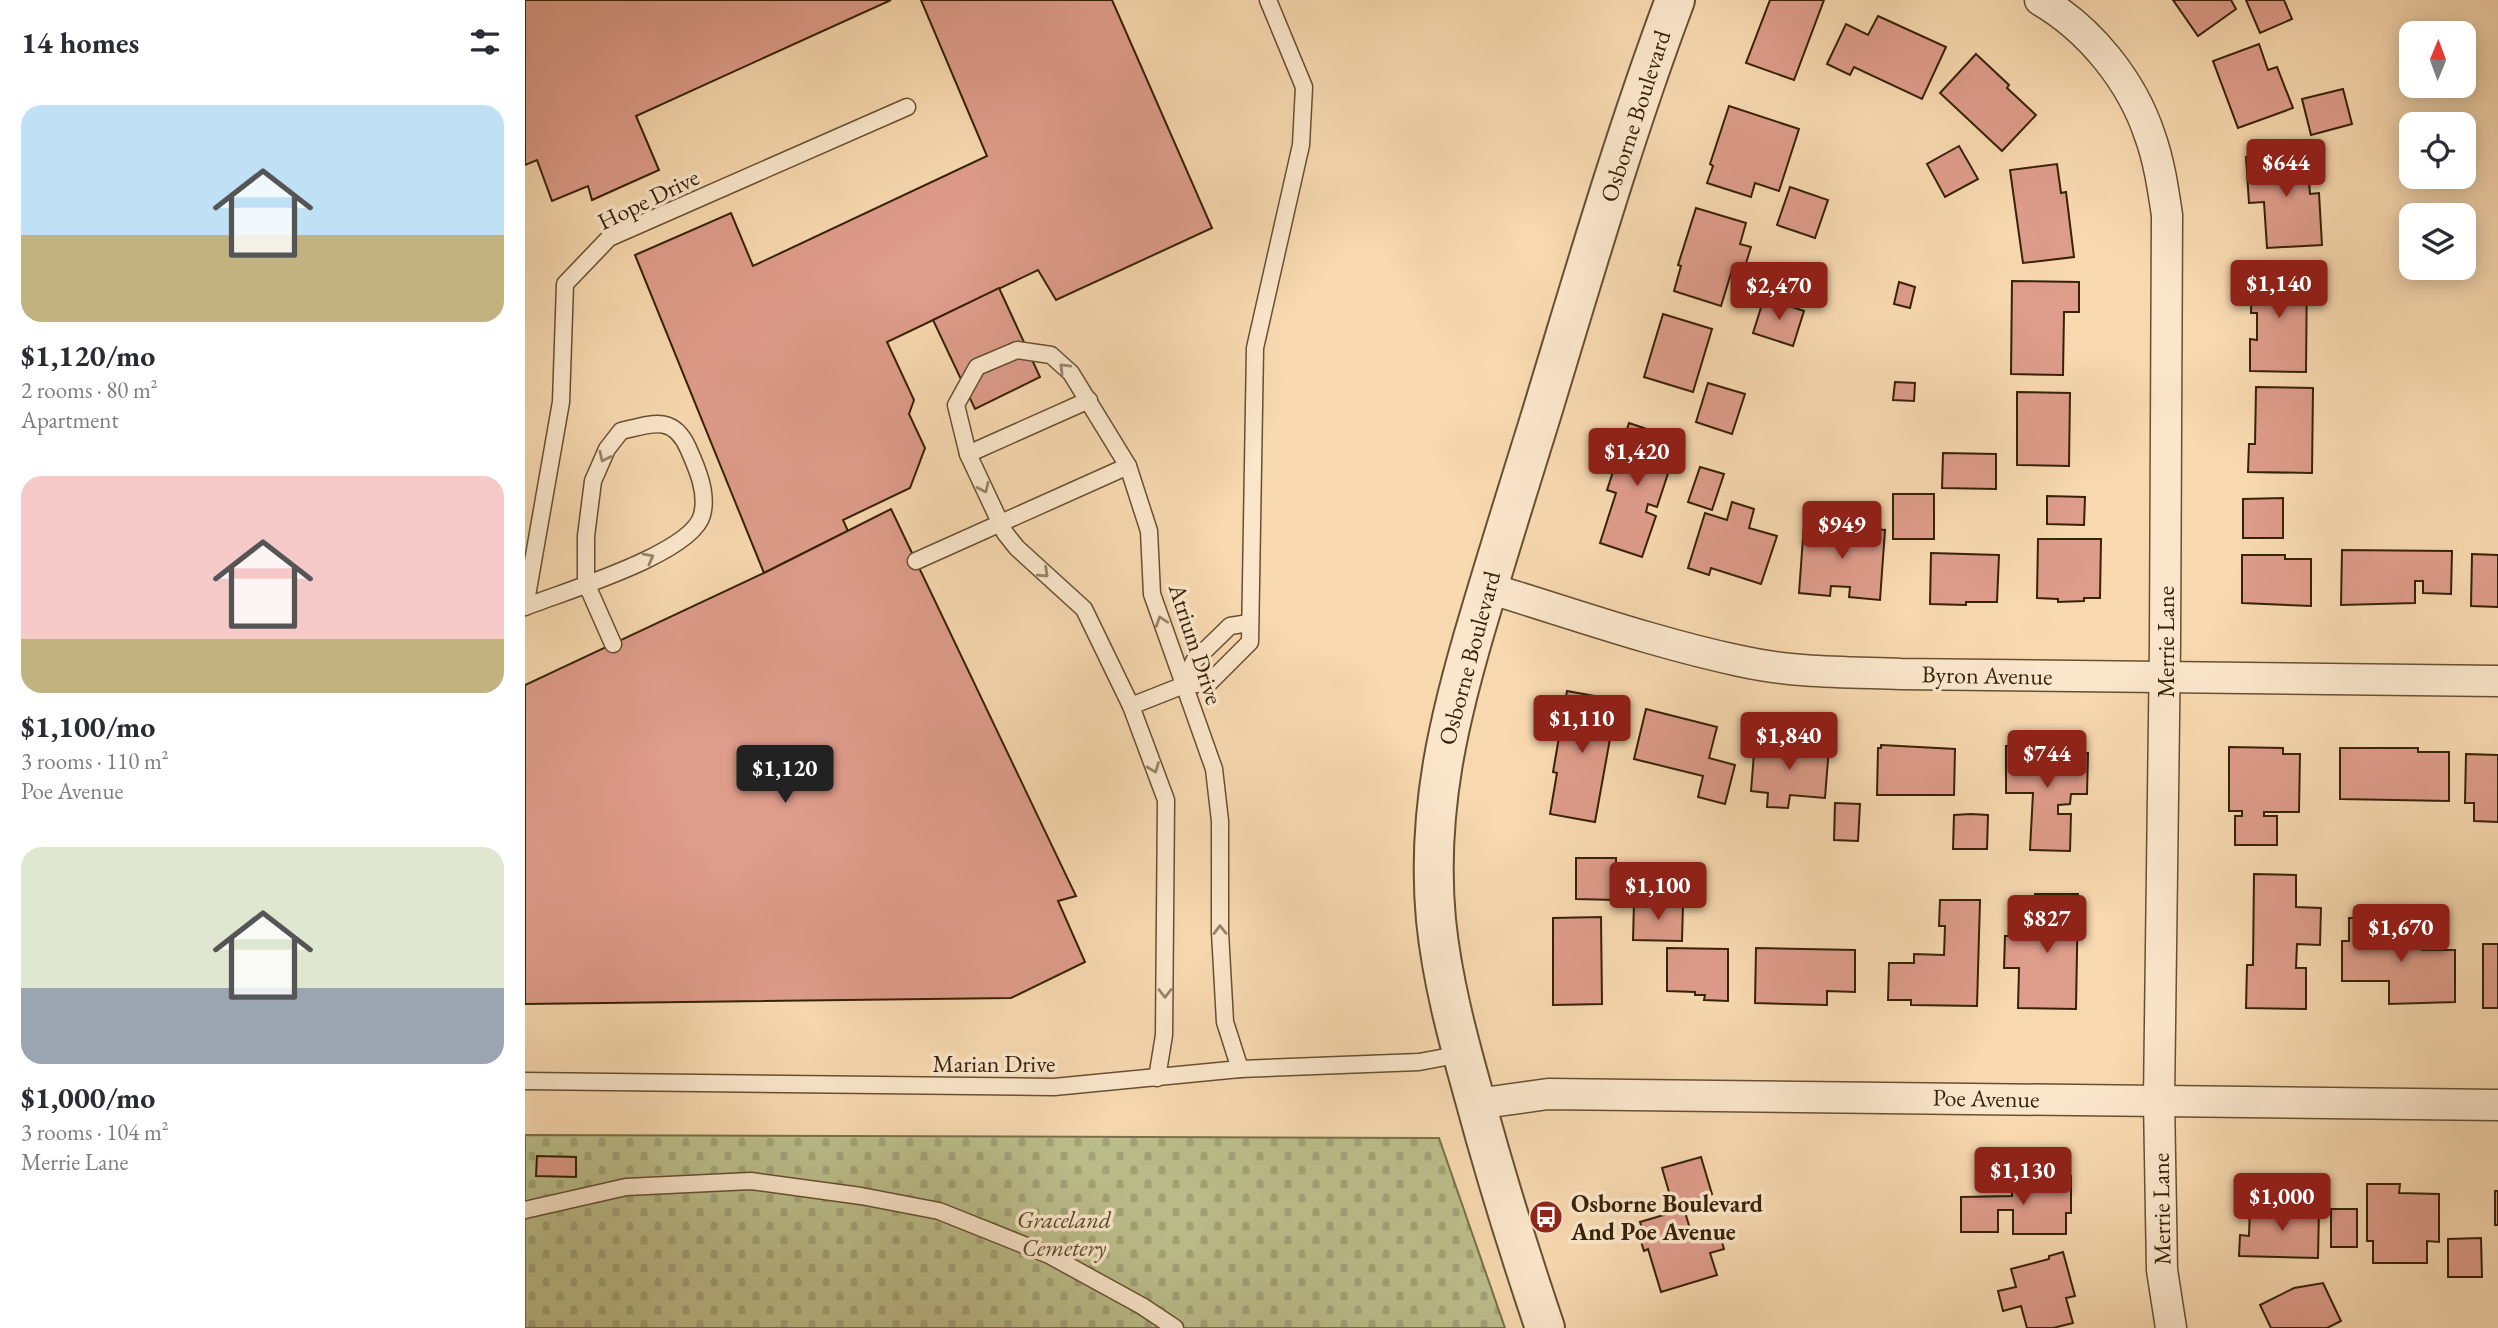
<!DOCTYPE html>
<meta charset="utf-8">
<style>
:root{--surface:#fff;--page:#f7f7f7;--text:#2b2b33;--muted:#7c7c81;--accent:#8f2418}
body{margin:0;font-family:"EB Garamond",serif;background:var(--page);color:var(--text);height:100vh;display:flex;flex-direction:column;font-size:26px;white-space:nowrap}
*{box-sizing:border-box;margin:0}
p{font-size:23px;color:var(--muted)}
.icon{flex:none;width:38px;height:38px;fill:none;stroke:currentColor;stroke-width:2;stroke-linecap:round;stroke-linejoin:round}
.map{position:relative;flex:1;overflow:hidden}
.panel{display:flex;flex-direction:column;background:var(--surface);width:525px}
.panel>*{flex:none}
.needle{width:46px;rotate:1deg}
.tools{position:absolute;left:1874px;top:21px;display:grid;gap:14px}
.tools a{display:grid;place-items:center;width:77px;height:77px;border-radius:14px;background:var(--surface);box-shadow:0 4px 18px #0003;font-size:35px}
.price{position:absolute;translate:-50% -60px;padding:0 16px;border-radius:7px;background:var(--accent);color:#fff;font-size:23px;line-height:46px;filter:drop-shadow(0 2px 4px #0008)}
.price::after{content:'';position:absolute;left:50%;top:42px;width:21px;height:16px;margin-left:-10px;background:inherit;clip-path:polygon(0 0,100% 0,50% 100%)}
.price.selected{background:#222;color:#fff}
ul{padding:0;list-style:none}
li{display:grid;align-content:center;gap:14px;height:371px;padding:0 21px}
li span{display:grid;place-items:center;height:217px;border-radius:21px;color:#555}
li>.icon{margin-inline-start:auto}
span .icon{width:126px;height:126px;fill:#fffc;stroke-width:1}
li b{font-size:30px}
h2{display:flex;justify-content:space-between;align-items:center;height:84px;padding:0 21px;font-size:30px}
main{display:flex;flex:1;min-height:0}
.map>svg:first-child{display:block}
.cemetery{fill:url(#cemetery-stones);stroke:#7a704a;stroke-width:2}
.building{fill:#de9c8a;stroke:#372207;stroke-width:2}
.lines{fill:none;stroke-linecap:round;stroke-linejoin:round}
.service-casing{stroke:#675031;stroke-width:19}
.minor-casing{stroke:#675031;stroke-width:33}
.tertiary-casing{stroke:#675031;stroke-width:42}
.service{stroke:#fae6cb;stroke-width:16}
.minor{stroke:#fae6cb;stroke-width:30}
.tertiary{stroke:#fae6cb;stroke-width:38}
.oneway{stroke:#988469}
.labels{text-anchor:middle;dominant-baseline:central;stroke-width:7;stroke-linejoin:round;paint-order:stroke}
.street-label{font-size:24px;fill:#372207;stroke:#fae6cb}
.poi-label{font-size:24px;font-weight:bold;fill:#372207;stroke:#fae6cb;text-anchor:start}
.park-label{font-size:24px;font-style:italic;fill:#584928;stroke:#fae6cb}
</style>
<main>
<section class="panel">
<h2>14 homes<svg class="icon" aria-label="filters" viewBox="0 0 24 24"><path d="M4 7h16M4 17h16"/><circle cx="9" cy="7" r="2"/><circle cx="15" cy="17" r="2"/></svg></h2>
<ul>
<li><span style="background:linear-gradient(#bfe0f5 60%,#c2b280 0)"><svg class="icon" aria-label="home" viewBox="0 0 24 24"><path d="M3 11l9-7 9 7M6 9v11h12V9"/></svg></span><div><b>$1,120/mo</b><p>2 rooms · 80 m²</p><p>Apartment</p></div></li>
<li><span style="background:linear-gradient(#f6c9c9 75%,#c2b280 0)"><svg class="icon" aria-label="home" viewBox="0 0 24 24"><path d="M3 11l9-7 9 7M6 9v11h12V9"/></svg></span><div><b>$1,100/mo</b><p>3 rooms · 110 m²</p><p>Poe Avenue</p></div></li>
<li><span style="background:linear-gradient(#dfe7d0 65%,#9aa5b1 0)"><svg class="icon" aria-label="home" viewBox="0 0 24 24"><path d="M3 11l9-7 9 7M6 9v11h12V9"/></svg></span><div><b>$1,000/mo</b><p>3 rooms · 104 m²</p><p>Merrie Lane</p></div></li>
</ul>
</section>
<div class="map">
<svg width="1973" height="1328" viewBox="0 0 1973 1328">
<defs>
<pattern id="cemetery-stones" width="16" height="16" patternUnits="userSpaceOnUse" patternTransform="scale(1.75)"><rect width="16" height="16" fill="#bcbf8c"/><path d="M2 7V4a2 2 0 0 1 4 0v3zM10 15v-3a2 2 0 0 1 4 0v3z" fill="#a2a477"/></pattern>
</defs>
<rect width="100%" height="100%" fill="#f7d8af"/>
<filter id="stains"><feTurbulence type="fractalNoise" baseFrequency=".00286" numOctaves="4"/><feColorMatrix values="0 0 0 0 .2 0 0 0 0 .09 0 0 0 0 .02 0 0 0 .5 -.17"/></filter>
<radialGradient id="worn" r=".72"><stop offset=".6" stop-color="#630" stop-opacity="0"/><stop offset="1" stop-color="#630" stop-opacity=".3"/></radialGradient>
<path class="cemetery" d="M0,1135l914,3 66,190h-980z"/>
<g class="building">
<path d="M0,0h366l-255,116 23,54 -67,30 -4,-14 -36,15 -15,-41 -12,5z"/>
<path d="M396,0h191l100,228 -156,72 -18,-30 -151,72 27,58 -5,14 16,34 -15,40 -67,32 5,11 -84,42 -129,-318 96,-42 22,53 234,-110z"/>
<path d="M1245,0h54l-30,80 -48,-17z"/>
<path d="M1648,0h58l5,9 -38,27z"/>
<path d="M1721,0h38l8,19 -32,14z"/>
<path d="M1353,16l68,31 -24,52 -68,-32 -4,8 -23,-11 19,-40 22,11z"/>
<path d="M1734,44l9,26 9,-3 16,41 -55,20 -25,-67z"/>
<path d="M1451,54l33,31 -2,3 29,27 -34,36 -62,-58z"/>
<path d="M1818,89l9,35 -41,11 -9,-36z"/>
<path d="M1204,106l70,23 -20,62 -24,-8 -4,14 -44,-14 6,-17 -3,-2z"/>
<path d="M1434,146l19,33 -33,18 -18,-33z"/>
<path d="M1782,152l3,42 9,-1 3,52 -55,3 -3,-46 -15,1 -3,-46z"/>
<path d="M1532,164l4,29 5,-1 8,65 -51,6 -13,-93z"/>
<path d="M1265,187l38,13 -13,38 -38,-13z"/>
<path d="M1171,208l50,15 -6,21 11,3 -8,26 -11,-3 -11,36 -47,-15 7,-25 -3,-1z"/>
<path d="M1727,268h55l-1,104 -56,-1v-32l7,1v-27h-6z"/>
<path d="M1487,281l67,1v30h-15l-1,63 -52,-1z"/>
<path d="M1374,282l16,5 -5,21 -16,-4z"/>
<path d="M474,288l41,89 -65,32 -42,-89z"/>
<path d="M1239,298l40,13 -11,35 -40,-13z"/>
<path d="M1138,314l49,15 -19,63 -49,-15z"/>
<path d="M1370,382l20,1 -1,18 -21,-1z"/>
<path d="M1183,383l37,11 -13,40 -36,-12z"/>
<path d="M1731,387l57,1 -1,85 -64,-1 1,-28h6z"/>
<path d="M1492,392l53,1 -1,73 -52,-1z"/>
<path d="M1104,423l50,17 -22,67 -9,-3 -2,8 10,4 -14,41 -42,-14 16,-50 -9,-3z"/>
<path d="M1418,453l53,1v35l-54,-1z"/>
<path d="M1175,467l24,7 -12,36 -24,-8z"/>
<rect x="1368" y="494" width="41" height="45"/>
<path d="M1522,496l38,1 -1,28 -37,-1z"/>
<path d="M1758,498v40h-40v-39z"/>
<path d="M1207,502l22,7 -5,19 28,8 -16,48 -50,-16 -2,7 -21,-7 17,-55 22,7z"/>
<path d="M366,509l185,387 -18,5 27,61 -74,36 -486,6v-319l239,-112z"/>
<path d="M1279,524l81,6 -5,70 -31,-3 1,-10 -19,-1 -1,10 -31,-3z"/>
<path d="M1513,539h63l-1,59h-16v3l-26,1v-3l-21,-1z"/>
<path d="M1817,550l110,1 -1,43 -28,-1v-12h-8v22l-74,2z"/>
<path d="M1406,553l68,2 -2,47h-31v3l-36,-1z"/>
<path d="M1947,554l26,1v52l-27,-1z"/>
<path d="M1717,555h43v4h26v47l-69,-3z"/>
<path d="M1042,691l50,9 -22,122 -45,-8 7,-41 -4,-1z"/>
<path d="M1121,709l71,18 -8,31 26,7 -10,39 -27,-7 5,-21 -69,-17z"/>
<path d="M1230,741l74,6 -4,51 -35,-3 -2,13 -21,-1 1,-14 -17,-2z"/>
<path d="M1356,745l74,4 -1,46h-77l1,-47h3z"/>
<path d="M1481,746h52v6l30,1 -1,41h-16l-1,10 -12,1v9h13l-1,37 -40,-1 3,-57h-27z"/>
<path d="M1704,747l54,1v6h17l-1,58h-35v4h13v29h-42v-29h7v-5h-13z"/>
<path d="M1815,748h78v4h31v49l-109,-2z"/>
<path d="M1941,754l32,1v67l-24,-1v-18h-9z"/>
<path d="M1310,803l25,1 -2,37 -24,-1z"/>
<path d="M1446,814l17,1 -1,34h-34l1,-34z"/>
<path d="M1051,858h40v42l-40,-1z"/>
<path d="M1729,874l42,1v32l25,1 -1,37 -23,-1 -1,24h10v41l-60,-1 1,-43h6z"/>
<path d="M1510,894h43l-2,115 -58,-1 1,-40h-15l1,-32h29z"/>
<path d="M1415,900h40l-3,106 -66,-1v-5h-23l1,-37h25v-9l30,1 1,-29h-6z"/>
<path d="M1109,902l49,2 -1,37 -49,-1z"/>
<path d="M1076,917l1,87 -49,1v-87z"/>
<path d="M1824,918h10v24l24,-2v-17h39v27h33v52l-66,2v-23h-47v-40h7z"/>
<rect x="1958" y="944" width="15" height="64"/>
<path d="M1142,948l61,1v52l-24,-1 1,-5h-10v-3l-28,-1z"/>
<path d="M1231,948l99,2v42l-28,-1v14l-72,-2z"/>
<path d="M12,1156l39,1v20l-40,-1z"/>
<path d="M1176,1157l11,37 -39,12 -11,-38z"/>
<path d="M1487,1176h59v37h-5v21h-53v-24h-15v22h-37v-35l51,-1z"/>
<path d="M1842,1184h33l-1,9 40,1v48l-12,-1v22h-54v-22h-6z"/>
<rect x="1970" y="1191" width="3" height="34"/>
<path d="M1725,1206l69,2 -1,50 -79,-2 1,-21 9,1z"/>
<path d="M1159,1209l8,26 26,-6 6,20 -14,4 7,22 -56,17 -13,-43 -4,2 -7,-22 5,-1 -2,-6z"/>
<rect x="1806" y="1209" width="26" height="38"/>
<path d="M1956,1238l1,39h-34v-38z"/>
<path d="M1538,1252l12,44 -9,2 7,25 -20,5h-26l-6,-22 -18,5 -5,-20 18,-4 -5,-18 38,-10v-3z"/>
<path d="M1798,1283l18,38 -14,7h-56l-11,-23 34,-17z"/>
</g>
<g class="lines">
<defs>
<g id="service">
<path d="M443,454l121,-54"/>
<path d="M391,561l212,-95"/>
<path d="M0,607l36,-205 4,-118 44,-46 298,-131"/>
<path d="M0,607c37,-15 167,-53 177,-92 6,-22 -5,-47 -14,-67 -15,-34 -37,-24 -67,-17l-14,18 -14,32 -7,55v47l27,61"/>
<path d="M659,685l10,-24 36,-35 19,-3"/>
<path d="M606,706l53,-21 25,-2 41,-41 5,-294 46,-203 3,-58 -36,-87"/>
<path d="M632,1078l7,-43 2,-235 -35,-94 -47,-97 -67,-61 -12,-15 -37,-79 -12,-49 21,-38 40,-17 34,5 20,18 57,93 21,65 3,63 62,175 6,52v111l5,90 15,47"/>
<path d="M0,1081l529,6 186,-18 179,-7 43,-8"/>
<path d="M0,1210l101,-23 125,-6 110,15 78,15 110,44 93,51 33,22"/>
</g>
<g id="minor">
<path d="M1515,0c50,29 92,81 110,136 9,25 13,52 17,79l-2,428 -6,457 3,170 9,58"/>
<path d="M963,588c83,25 167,55 252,73 53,12 108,11 161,13l597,7"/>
<path d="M951,1104l72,-10 950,11"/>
</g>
<path id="tertiary" d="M1020,1328c-26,-77 -50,-154 -71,-232 -16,-57 -32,-116 -38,-176 -10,-108 13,-203 44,-306 19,-64 39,-128 59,-192 43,-141 84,-283 136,-422"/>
</defs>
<use href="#service" class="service-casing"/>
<use href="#minor" class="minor-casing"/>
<use href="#tertiary" class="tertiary-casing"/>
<use href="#service" class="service"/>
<use href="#minor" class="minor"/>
<use href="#tertiary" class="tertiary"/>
</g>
<defs><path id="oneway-chevron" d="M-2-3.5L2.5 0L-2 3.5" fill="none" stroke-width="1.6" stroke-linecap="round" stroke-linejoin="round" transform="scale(1.75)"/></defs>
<g class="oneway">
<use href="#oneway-chevron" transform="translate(539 368) rotate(-135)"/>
<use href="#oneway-chevron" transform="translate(79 457) rotate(115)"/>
<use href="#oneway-chevron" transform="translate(459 488) rotate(65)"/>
<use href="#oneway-chevron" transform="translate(124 558) rotate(-28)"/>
<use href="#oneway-chevron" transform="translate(519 573) rotate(43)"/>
<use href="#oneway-chevron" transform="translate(636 621) rotate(-109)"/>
<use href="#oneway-chevron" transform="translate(629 768) rotate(69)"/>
<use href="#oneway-chevron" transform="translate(695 930) rotate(-91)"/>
<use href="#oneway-chevron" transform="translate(640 993) rotate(90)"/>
</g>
<defs>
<symbol id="bus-disc" viewBox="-11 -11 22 22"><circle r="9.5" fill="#8f2418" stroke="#fae6cb"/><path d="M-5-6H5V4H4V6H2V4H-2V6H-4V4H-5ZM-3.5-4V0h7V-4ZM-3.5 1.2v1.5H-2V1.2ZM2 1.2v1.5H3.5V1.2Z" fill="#fff"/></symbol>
</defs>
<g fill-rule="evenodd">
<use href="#bus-disc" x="1002" y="1198" width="38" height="38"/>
</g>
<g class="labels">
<g class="street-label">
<text transform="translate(1110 116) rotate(-72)">Osborne Boulevard</text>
<text transform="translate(123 199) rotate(-26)">Hope Drive</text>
<text transform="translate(1640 642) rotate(-90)">Merrie Lane</text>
<text transform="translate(671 644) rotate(72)">Atrium Drive</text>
<text transform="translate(944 658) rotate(-75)">Osborne Boulevard</text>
<text transform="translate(1462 675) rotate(1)">Byron Avenue</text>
<text x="469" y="1063">Marian Drive</text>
<text transform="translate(1461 1098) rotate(1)">Poe Avenue</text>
<text transform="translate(1636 1209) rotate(-91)">Merrie Lane</text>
</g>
<g class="poi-label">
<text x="1046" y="1203">Osborne Boulevard<tspan x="1046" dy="28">And Poe Avenue</tspan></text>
</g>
<g class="park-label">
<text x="539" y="1219">Graceland<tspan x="539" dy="28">Cemetery</tspan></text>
</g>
</g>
<rect width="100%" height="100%" filter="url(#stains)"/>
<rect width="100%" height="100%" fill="url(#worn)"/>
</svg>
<div class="tools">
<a><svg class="needle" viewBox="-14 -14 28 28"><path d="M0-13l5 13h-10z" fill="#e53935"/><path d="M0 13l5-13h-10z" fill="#7c7c81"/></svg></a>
<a><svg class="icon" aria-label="locate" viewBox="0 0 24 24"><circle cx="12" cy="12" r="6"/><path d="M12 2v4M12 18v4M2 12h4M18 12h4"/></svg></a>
<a><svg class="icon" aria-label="layers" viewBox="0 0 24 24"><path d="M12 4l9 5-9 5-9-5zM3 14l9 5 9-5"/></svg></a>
</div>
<b class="price" style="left:1761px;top:199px">$644</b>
<b class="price" style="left:1754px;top:320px">$1,140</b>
<b class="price" style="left:1254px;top:322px">$2,470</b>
<b class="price" style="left:1112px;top:488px">$1,420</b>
<b class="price" style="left:1317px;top:561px">$949</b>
<b class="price" style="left:1057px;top:755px">$1,110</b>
<b class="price" style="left:1264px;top:772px">$1,840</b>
<b class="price" style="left:1522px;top:790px">$744</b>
<b class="price selected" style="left:260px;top:805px">$1,120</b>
<b class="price" style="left:1133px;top:922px">$1,100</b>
<b class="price" style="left:1522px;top:955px">$827</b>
<b class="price" style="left:1876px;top:964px">$1,670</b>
<b class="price" style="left:1498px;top:1207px">$1,130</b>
<b class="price" style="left:1757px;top:1233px">$1,000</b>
</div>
</main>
